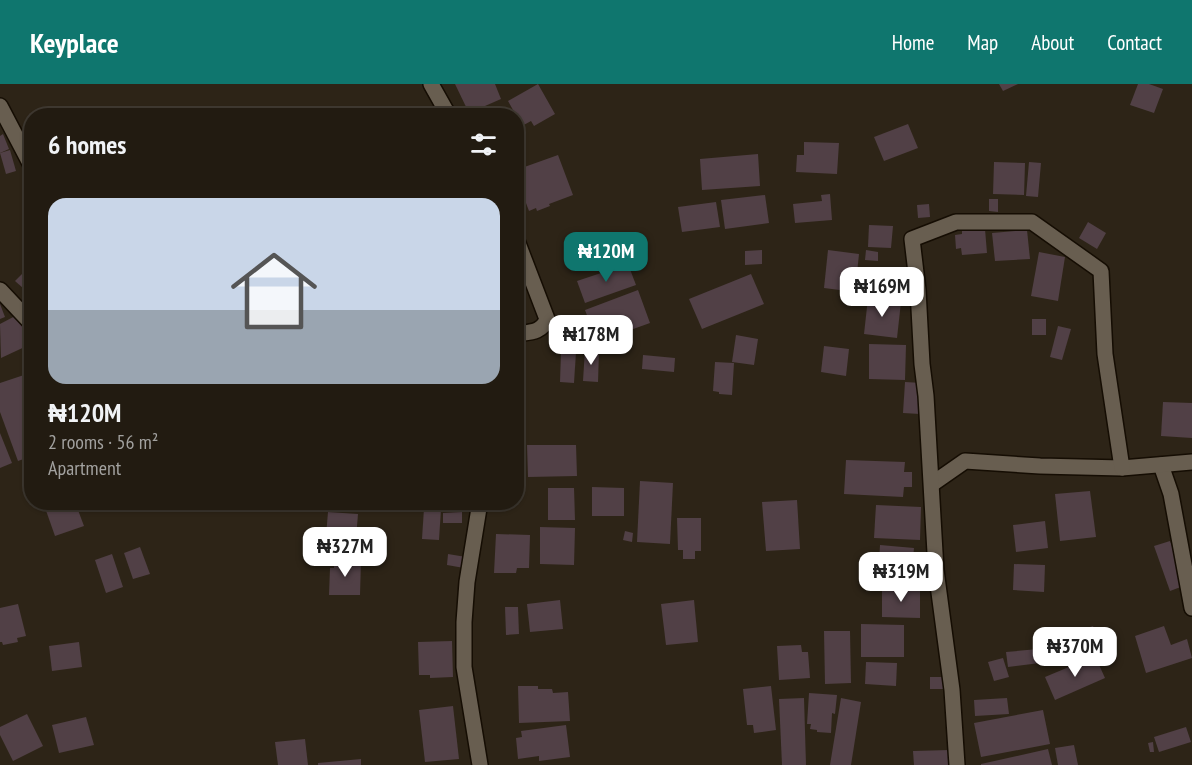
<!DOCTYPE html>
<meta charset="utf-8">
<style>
:root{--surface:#221b11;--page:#2a241a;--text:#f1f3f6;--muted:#a2a19f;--line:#3f3931;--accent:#0f766e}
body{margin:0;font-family:"PT Sans Narrow",sans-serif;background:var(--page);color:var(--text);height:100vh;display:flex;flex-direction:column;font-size:22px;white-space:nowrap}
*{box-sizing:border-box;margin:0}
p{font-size:20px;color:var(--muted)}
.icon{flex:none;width:33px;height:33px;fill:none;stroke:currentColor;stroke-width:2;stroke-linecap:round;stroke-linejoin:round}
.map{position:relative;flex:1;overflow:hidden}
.details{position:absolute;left:24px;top:24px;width:500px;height:402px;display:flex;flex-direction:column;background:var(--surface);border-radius:24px;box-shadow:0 2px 4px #0004,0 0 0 2px var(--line)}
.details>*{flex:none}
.price{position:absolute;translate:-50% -51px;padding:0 14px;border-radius:12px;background:#fff;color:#222;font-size:20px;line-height:39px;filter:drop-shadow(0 2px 3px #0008)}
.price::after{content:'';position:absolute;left:50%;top:36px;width:18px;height:14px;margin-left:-9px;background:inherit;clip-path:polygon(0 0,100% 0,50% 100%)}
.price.selected{background:var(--accent);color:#fff}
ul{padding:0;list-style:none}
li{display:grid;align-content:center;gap:12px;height:318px;padding:0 24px}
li+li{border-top:2px solid var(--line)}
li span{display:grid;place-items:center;height:186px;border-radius:18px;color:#555}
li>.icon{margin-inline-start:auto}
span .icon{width:108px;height:108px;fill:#fffc;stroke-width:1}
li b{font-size:26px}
h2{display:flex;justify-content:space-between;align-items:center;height:72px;padding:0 24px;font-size:26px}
header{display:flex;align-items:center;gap:36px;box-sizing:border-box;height:84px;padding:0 30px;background:var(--accent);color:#fff}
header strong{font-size:28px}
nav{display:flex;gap:33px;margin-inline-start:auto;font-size:21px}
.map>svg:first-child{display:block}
.building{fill:#514046}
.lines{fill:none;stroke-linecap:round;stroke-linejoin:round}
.minor-casing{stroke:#150d03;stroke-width:18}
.minor{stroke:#685e50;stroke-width:15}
</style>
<header>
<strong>Keyplace</strong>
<nav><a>Home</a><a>Map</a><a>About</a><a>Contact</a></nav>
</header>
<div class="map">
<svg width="1192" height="681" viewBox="0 0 1192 681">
<rect width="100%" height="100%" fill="#2d2417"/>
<g class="building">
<path d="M455,0h40l6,15 -32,14z"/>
<path d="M538,0l17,30 -21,12 -3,-5 -9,5 -14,-25z"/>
<path d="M999,0h19l-15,7z"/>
<path d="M1138,0h11l14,5 -9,24 -24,-8z"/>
<path d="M434,23l4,9h-23v-1z"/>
<path d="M908,40l10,24 -34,13 -10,-24z"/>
<path d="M3,50l6,15 -9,4v-17z"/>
<path d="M804,58l35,1 -2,31 -41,-2 1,-17h7z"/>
<path d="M10,66l6,21 -10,3 -6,-21z"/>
<path d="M758,70l2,32 -58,4 -2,-31z"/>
<path d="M558,71l15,40 -24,9 1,2 -13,5 -1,-3 -7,3 -3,-8 -4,1 -6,-15v-5l2,-1 -2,-6v-7z"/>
<path d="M994,78l31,1 -1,32 -31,-1z"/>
<path d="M1029,78l12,1 -3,34 -12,-1z"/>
<path d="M830,110l2,26 -37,3 -2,-19 29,-3 -1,-6z"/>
<path d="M765,111l4,28 -44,6 -4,-29z"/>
<path d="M989,115h9v13l-9,-1z"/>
<path d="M716,118l4,25 -38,5 -4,-25z"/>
<path d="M929,120l1,13 -12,1 -1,-13z"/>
<path d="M1088,138l18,11 -9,16 -18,-11z"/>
<path d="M869,141l24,1 -2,22 -23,-1z"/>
<path d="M985,145l2,24 -25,2 -1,-7 -5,1 -1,-14 7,-1v-3z"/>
<path d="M1027,146l3,29 -35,2 -3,-28z"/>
<path d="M762,166v14l-17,1v-14z"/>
<path d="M828,166l31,4 -4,38 -31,-4z"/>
<path d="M866,166l12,2v9l-13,-1z"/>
<path d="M1039,168l26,5 -7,44 -27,-5z"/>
<path d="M32,180v32l-17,-15z"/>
<path d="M628,180l8,21 -51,18 -8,-22z"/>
<path d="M751,190l13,30 -62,25 -13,-30z"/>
<path d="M638,206l12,33 -53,19 -6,-15 -6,2 -3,-9 6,-2 -3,-8z"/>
<path d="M868,214l33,4 -4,36 -33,-4z"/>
<path d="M0,220l5,13 -5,2z"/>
<path d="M17,231l14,29 -30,14 -1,-34z"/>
<rect x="1032" y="235" width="14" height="16"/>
<path d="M1058,242l13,3 -9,31 -12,-3z"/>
<path d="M563,245l17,1v12l-17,-1z"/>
<path d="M736,251l22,4 -4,26 -22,-3z"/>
<path d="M869,260l37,1 -1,35 -36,-1z"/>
<path d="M824,262l25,3 -3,27 -25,-4z"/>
<path d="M585,265l14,1 -1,32 -15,-1z"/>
<path d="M561,268h15l-2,31 -14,-1z"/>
<path d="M643,271l32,3 -1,14 -32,-3z"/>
<path d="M715,278l19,1 -2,32 -13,-1v-2l-6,-1z"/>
<path d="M24,291l8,21v60l-14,5 -18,-49v-29z"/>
<path d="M905,298l17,1 -2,31 -17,-1z"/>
<path d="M1163,318l29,1v35l-31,-2z"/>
<path d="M0,349l12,30 -12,5z"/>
<path d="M527,361h49l1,31 -49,1z"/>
<path d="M846,376l59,2 -1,10h8v15h-8l-1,10 -59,-3z"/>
<path d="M640,397l33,2 -3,61 -33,-2z"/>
<path d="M592,403l32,1v28h-32z"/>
<path d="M548,404h26l1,32h-27z"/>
<path d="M1090,407l6,46 -36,4 -5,-47z"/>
<path d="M797,416l3,49 -34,2 -4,-49z"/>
<path d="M43,418h32l9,24 -29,10z"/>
<path d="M876,421l45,2 -1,33 -46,-2z"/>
<path d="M424,424l17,1 -2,31 -17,-1z"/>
<path d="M328,428l30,2 -3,37 -30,-3z"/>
<path d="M462,428v11h-19v-10z"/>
<path d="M677,434h24v33h-6v8h-12v-9h-5z"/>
<path d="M1045,437l3,27 -32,4 -3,-27z"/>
<path d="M540,443l35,1 -1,37 -34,-1z"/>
<path d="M625,447l8,2 -1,9 -9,-2z"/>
<path d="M496,450l34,1 -1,33h-12l-1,5h-22z"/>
<path d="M1170,457l16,44 -16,6 -16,-45z"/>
<path d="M880,461l34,3 -3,31 -33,-2z"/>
<path d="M140,463l10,27 -17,5 -9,-26z"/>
<path d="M112,470l11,33 -17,6 -11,-33z"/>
<path d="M448,470l18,3 -2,11 -17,-3z"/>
<path d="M334,476l27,1 -1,34h-31l1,-27h4z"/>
<path d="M1014,480l31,1 -1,27 -31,-2z"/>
<path d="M882,504l38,1v29l-38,-1z"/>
<path d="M560,516l3,29 -33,3 -3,-28z"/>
<path d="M694,516l4,42 -32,3 -5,-41z"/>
<path d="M18,520l8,32 -9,2 1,4 -15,3 -1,-3h-2v-34z"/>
<path d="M505,523h13l1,27 -13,1z"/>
<path d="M861,540l43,1v32h-43z"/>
<path d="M1093,542l7,19 -21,8 -7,-20z"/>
<path d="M1164,542l7,19 16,-6 5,19 -46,15 -11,-37z"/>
<path d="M824,547h26l1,52 -26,1z"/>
<path d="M452,557l1,36 -23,1v-3h-11l-1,-33z"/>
<path d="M79,558l3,25 -30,4 -3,-25z"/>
<path d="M801,561l1,7h6l2,26 -31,2 -2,-34z"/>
<path d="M1038,565l2,14 -32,4 -2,-15z"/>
<path d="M1095,572l10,22 -50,22 -10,-23z"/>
<path d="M1003,574l6,19 -15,4 -6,-19z"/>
<path d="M866,578l31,1 -1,23 -31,-2z"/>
<rect x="930" y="593" width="13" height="12"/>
<path d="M518,602h20v3h14l1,4 15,-1 2,29 -51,2z"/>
<path d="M771,602l5,44 -22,3 -1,-8h-6l-4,-36z"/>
<path d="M809,609l28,2 -2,19 -3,-1 -1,20 -14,-1v-2l-7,-1 1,-5h-4z"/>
<path d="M804,614l2,67h-24l-3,-66z"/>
<path d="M841,614l20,4 -10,63h-21z"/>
<path d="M1007,614l2,16 -34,2 -1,-16z"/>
<path d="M453,622l6,53 -34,3 -6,-52z"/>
<path d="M1043,626l7,34 -69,13 -7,-34z"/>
<path d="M27,630l16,32 -30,15 -13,-26v-8z"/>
<path d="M86,633l8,28 -35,8 -7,-28z"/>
<path d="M566,641l4,32 -31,4v-5l-21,3 -2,-21 6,-1 -1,-6z"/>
<path d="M1186,643l5,15 -32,10 -5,-15z"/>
<path d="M305,655l3,26h-30l-3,-23z"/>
<path d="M1153,658l1,10h-4l-2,-9z"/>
<path d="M1074,661l4,20h-20l-3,-17z"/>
<path d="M1048,665l4,16h-71v-1z"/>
<path d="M950,666v15h-36l-1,-14z"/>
<path d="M361,675v6h-43v-2z"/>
</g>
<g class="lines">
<defs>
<g id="minor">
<path d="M431,0l18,32"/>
<path d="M0,22l32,61"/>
<path d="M516,154l31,81c-5,14 -18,13 -31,15"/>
<path d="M0,206l32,34"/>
<path d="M1161,381l10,29 21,114"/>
<path d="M932,400l33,-23 75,5 82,2 70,-6"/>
<path d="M480,681l-16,-98v-45l3,-40 13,-80"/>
<path d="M957,681l-5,-75 -16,-120 -10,-174 -4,-32 -4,-74 -6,-51 44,-17h76l69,49 4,83 17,114"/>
</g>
</defs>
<use href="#minor" class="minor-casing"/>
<use href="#minor" class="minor"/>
</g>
</svg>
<b class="price selected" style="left:606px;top:199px">₦120M</b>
<b class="price" style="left:882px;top:234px">₦169M</b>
<b class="price" style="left:591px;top:282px">₦178M</b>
<b class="price" style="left:345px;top:494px">₦327M</b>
<b class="price" style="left:901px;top:519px">₦319M</b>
<b class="price" style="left:1075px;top:594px">₦370M</b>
<section class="details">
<h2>6 homes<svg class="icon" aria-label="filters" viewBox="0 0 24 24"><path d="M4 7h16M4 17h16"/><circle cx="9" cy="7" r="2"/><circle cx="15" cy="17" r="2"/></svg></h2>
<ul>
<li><span style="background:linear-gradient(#c9d6e8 60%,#9aa5b1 0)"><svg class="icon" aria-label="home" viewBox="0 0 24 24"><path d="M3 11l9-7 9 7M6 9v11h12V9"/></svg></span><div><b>₦120M</b><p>2 rooms · 56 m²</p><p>Apartment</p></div></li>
</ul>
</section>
</div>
